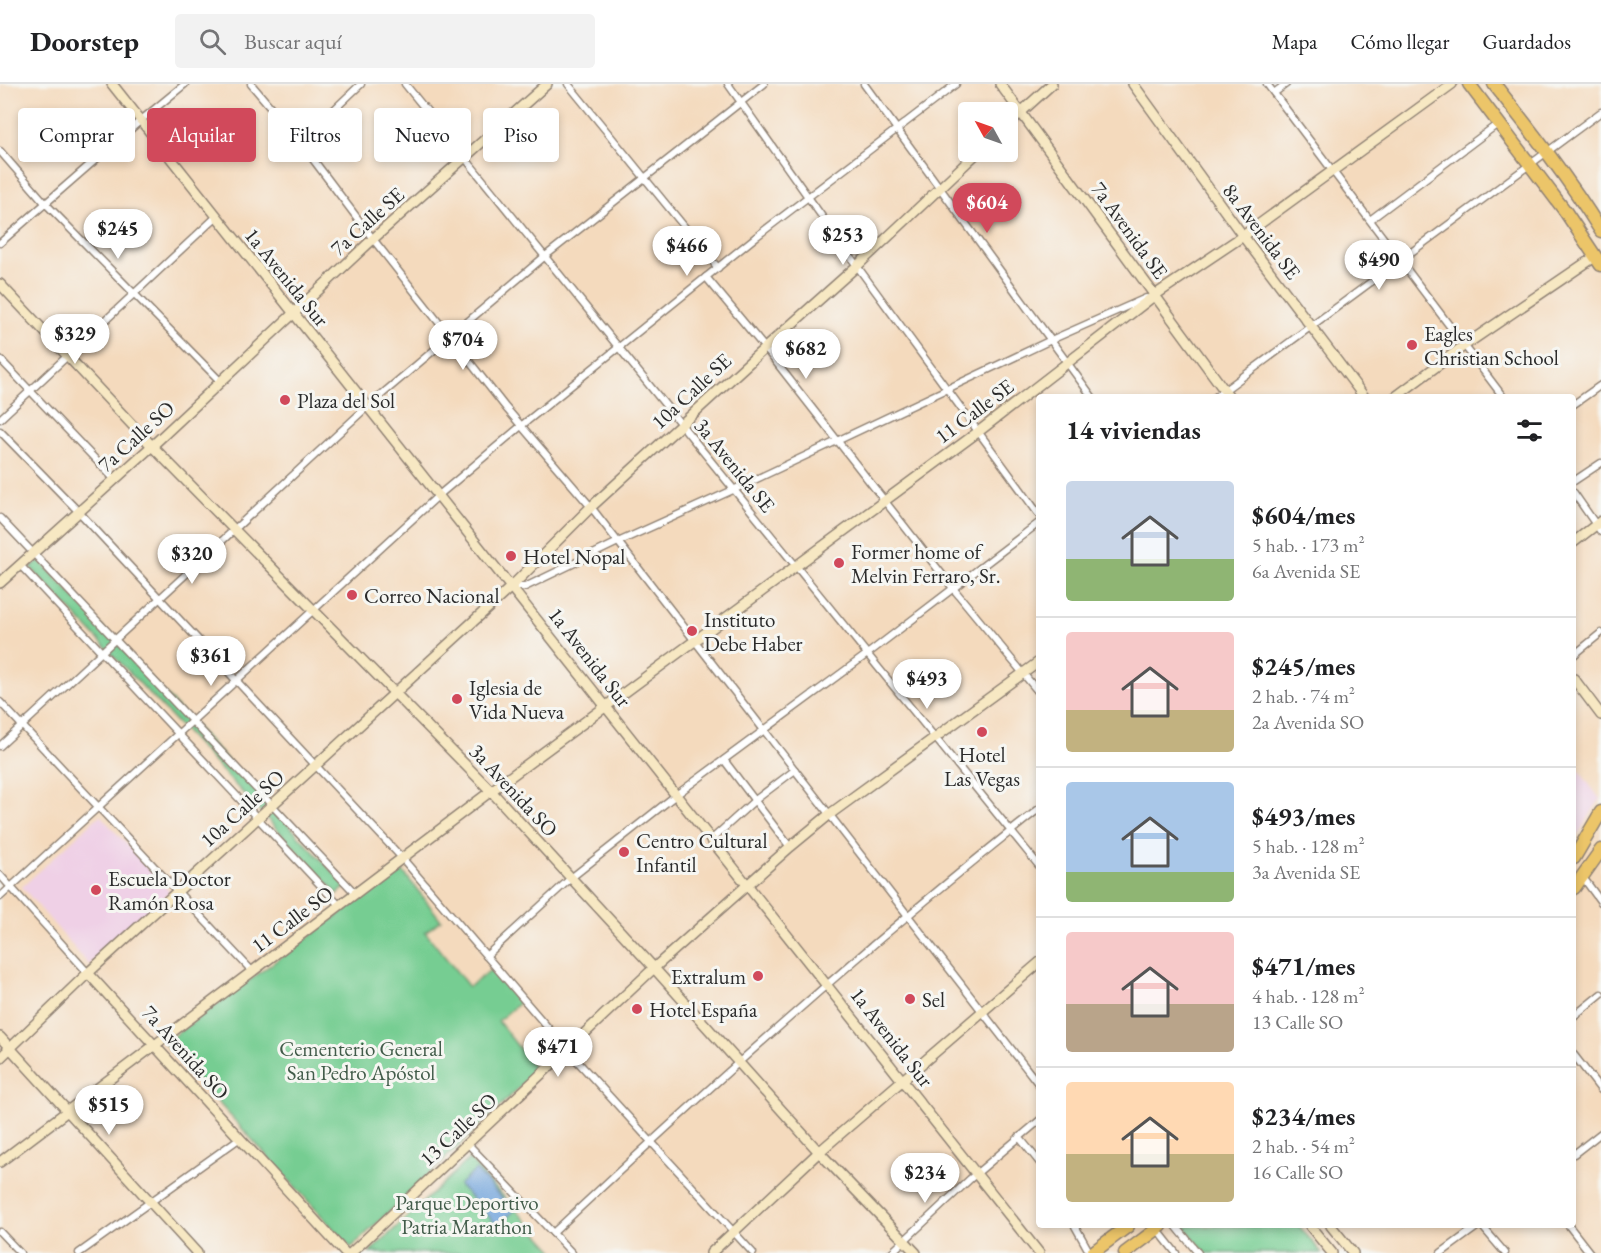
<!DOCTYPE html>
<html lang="es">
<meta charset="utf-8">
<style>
:root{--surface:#fff;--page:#f2f2f2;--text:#202124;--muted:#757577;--line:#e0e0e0;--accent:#d1495b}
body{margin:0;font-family:"EB Garamond",serif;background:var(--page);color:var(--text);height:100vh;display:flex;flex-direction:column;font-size:22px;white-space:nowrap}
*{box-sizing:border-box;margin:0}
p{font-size:20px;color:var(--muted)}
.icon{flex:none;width:33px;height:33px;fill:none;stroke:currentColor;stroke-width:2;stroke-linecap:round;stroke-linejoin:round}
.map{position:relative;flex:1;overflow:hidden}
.drawer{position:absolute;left:1036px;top:310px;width:540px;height:834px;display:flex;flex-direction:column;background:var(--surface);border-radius:6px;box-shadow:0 3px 9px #0003}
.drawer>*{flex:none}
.banner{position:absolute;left:18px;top:24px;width:570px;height:54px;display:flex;gap:12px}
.needle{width:39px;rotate:310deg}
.fabs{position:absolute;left:958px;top:18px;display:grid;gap:12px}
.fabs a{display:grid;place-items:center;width:60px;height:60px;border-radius:6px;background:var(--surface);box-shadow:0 3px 9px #0003;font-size:30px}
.price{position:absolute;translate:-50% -51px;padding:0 14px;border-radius:21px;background:#fff;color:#222;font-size:20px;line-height:39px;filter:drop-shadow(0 2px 3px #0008)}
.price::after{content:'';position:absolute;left:50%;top:36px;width:18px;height:14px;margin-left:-9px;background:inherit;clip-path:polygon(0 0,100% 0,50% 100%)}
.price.current{background:var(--accent);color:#fff}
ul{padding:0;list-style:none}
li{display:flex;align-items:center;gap:18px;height:150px;padding:0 30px}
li+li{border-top:2px solid var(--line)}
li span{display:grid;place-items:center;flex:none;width:168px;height:120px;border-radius:6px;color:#555}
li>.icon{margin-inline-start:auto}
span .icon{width:72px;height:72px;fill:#fffc;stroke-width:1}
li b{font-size:26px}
h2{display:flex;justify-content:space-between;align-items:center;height:72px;padding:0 30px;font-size:26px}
.pill{padding:0 21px;border-radius:6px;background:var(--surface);box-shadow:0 3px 9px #0003;font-size:21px;line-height:54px}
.pill.current{background:var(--accent);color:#fff}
header{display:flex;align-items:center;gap:36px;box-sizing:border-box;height:84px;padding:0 30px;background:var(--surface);border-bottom:2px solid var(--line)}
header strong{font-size:28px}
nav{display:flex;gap:33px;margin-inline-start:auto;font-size:21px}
.search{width:420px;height:54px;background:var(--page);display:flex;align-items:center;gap:15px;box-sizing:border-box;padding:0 21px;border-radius:6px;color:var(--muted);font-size:22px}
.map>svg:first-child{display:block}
.built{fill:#efd0e6}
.green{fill:#76cd92;stroke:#507c5e;stroke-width:1.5}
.water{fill:#6fa3dc;stroke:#4d6784;stroke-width:1.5}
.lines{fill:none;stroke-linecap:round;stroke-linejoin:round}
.street-casing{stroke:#908274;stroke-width:9}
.secondary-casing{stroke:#908274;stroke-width:12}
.highway-casing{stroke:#908274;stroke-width:15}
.street{stroke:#fff;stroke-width:6}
.secondary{stroke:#f7e8c3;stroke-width:9}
.highway{stroke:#ecc569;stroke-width:12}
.poi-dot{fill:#d1495b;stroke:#f6f6f2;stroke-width:2}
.labels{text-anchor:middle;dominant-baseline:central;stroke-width:6;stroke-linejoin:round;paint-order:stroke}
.street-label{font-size:21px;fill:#2b2b2b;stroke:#f6f6f2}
.poi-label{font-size:21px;fill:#2b2b2b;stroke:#f6f6f2;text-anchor:start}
.park-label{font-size:21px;fill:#425c4a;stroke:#f6f6f2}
</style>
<header>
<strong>Doorstep</strong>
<div class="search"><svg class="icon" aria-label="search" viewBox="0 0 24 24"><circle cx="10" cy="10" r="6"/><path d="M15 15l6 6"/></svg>Buscar aquí</div>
<nav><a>Mapa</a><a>Cómo llegar</a><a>Guardados</a></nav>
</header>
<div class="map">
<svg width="1601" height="1169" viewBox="0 0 1601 1169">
<rect width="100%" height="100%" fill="#f6f6f2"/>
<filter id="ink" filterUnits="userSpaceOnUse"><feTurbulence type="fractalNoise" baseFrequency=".0167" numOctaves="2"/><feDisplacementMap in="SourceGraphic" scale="12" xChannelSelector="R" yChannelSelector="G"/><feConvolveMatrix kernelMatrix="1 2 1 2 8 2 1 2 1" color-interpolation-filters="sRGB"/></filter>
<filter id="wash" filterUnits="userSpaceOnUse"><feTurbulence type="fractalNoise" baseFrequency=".008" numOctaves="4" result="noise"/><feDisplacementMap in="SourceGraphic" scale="24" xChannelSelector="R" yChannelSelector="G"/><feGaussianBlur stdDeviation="1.35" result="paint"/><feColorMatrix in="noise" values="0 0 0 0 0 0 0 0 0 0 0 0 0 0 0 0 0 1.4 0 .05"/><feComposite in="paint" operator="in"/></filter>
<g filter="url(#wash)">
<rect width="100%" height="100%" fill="#f4dabd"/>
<g class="built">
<path d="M1574,680l26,35 -26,42z"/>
<path d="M100,731l70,77 -81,73 -67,-78z"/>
</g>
<g class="green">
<path d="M39,476l307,326 -8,8 -307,-326z"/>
<path d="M401,785l40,51 -16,12 44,55 23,-18 28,33 -22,19 39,50 -186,177 -187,-205z"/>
<path d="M469,1075l87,94h-187z"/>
<path d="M1184,1142h115l23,27h-116z"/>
</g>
<path class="water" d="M476,1086l38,41 -16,15 -39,-41z"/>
</g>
<g filter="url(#ink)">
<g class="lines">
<defs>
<g id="street">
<path d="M251,0l49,58 73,97 133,169 85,99 449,579"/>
<path d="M405,0l635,783"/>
<path d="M568,0l150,184"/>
<path d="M728,0l129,182 183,250"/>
<path d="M864,0l229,314"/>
<path d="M1267,0l237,314"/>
<path d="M1274,9l12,-9"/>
<path d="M300,58l61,-58"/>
<path d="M0,67l46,53 175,178"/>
<path d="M1370,136l129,-97"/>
<path d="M0,159l140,-122 45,-37"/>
<path d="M706,193l59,71 187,239 88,107"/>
<path d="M0,275l115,121"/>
<path d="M1214,314l387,-286"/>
<path d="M1574,320l27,-19"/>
<path d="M0,335l216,-202"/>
<path d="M0,347l79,81 323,346 166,193 185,202"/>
<path d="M1574,397l27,-18"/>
<path d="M1574,409l27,39"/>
<path d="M0,434l355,375"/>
<path d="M20,481l319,340"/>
<path d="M511,503h14l93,-45 115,-52 318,-150 95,-42"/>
<path d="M1574,571l27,-22"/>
<path d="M0,618l252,269"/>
<path d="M0,662l368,-340 176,-149 220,-173"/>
<path d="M724,676l66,87"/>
<path d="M712,755l42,-38 41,-31"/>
<path d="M0,791l88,98"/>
<path d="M1582,792l19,26"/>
<path d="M0,813l439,-402 82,-69 236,-190 199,-152"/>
<path d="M486,872l85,-78 105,-83 190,-140 174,-133"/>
<path d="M1574,932l27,-22"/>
<path d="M1574,971l27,35"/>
<path d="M1019,1053l21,26"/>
<path d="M468,1060l104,109"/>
<path d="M1574,1070l27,-21"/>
<path d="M1075,1142l15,27"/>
<path d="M1176,1142l22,27"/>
<path d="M1482,1142l23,27"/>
<path d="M1569,1142l21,27"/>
<path d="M1157,1145l19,24"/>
<path d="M0,1148l20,21"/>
<path d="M553,1149c157,-147 317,-291 487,-425"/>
<path d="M79,1169l161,-115"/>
<path d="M891,1169l79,-74 70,-59"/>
<path d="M1441,1169l37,-27"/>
</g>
<g id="secondary">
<path d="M112,0l927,1169"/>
<path d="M1000,0l230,314"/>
<path d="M1133,0l110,152 122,162"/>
<path d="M1008,40l44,-40"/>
<path d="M0,200l152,162 339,345 163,177 165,184 97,101"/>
<path d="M1394,314l71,-53 131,-89"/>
<path d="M1574,458l27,-21"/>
<path d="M0,499l152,-137 221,-207 174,-155"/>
<path d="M1574,595l27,36"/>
<path d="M88,889l257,280"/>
<path d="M0,953l197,216"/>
<path d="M0,974l88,-85 423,-386 80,-80 174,-159 92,-82 121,-114"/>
<path d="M0,1078l491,-371 487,-359 177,-137 88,-59 209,-152"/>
<path d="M1310,1142l22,27"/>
<path d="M1331,1142l22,27"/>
<path d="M351,1169l303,-285 136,-121 40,-33 210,-153"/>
<path d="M711,1169l108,-101 221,-190"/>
</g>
<g id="highway">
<path d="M1469,0l96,127 36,54"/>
<path d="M1494,0c38,48 75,95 107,147"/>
<path d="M1574,774l27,-46"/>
<path d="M1574,804l27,-38"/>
<path d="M1092,1169l36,-27"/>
<path d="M1125,1169l36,-27"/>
</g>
</defs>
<use href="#street" class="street-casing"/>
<use href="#secondary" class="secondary-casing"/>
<use href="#highway" class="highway-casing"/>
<use href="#street" class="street"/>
<use href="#secondary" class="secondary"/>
<use href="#highway" class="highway"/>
</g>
</g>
<g class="poi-dot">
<circle cx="1412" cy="261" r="6"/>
<circle cx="285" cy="316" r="6"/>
<circle cx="511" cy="472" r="6"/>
<circle cx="839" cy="479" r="6"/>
<circle cx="352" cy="511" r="6"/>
<circle cx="692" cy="547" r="6"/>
<circle cx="457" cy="615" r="6"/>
<circle cx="982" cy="648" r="6"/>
<circle cx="624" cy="768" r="6"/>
<circle cx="96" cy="806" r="6"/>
<circle cx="758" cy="892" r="6"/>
<circle cx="910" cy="915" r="6"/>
<circle cx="637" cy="925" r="6"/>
</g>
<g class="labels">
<g class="street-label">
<text transform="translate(367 137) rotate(-42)">7a Calle SE</text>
<text transform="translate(1130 146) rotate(54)">7a Avenida SE</text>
<text transform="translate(1262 147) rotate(53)">8a Avenida SE</text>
<text transform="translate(287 193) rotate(51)">1a Avenida Sur</text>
<text transform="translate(691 307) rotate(-43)">10a Calle SE</text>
<text transform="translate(974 327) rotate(-37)">11 Calle SE</text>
<text transform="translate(136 352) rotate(-42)">7a Calle SO</text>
<text transform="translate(735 381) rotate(51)">3a Avenida SE</text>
<text transform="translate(590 573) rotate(52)">1a Avenida Sur</text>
<text transform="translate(514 706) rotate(47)">3a Avenida SO</text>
<text transform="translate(242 724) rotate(-42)">10a Calle SO</text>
<text transform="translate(292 835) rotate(-37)">11 Calle SO</text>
<text transform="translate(892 953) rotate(52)">1a Avenida Sur</text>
<text transform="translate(186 968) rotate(48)">7a Avenida SO</text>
<text transform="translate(458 1045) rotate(-43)">13 Calle SO</text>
</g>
<g class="poi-label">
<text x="1424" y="249">Eagles<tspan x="1424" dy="24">Christian School</tspan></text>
<text x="297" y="316">Plaza del Sol</text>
<text x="851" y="467">Former home of<tspan x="851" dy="24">Melvin Ferraro, Sr.</tspan></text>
<text x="523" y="472">Hotel Nopal</text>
<text x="364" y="511">Correo Nacional</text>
<text x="704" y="535">Instituto<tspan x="704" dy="24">Debe Haber</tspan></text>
<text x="469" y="603">Iglesia de<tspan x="469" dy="24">Vida Nueva</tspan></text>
<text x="982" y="670" text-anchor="middle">Hotel<tspan x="982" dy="24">Las Vegas</tspan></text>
<text x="636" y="756">Centro Cultural<tspan x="636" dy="24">Infantil</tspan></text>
<text x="108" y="794">Escuela Doctor<tspan x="108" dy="24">Ramón Rosa</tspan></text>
<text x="746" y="892" text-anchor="end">Extralum</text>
<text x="922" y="915">Sel</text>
<text x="649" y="925">Hotel España</text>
</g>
<g class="park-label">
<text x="361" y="964">Cementerio General<tspan x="361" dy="24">San Pedro Apóstol</tspan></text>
<text x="467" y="1118">Parque Deportivo<tspan x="467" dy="24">Patria Marathon</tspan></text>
</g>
</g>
</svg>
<div class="fabs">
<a><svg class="needle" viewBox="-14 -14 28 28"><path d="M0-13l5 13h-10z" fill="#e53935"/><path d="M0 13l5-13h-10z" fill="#757577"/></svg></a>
</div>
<b class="price current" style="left:987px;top:150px">$604</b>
<b class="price" style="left:118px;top:176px">$245</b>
<b class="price" style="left:843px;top:182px">$253</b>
<b class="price" style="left:687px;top:193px">$466</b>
<b class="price" style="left:1379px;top:207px">$490</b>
<b class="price" style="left:75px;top:281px">$329</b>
<b class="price" style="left:463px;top:287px">$704</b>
<b class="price" style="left:806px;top:296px">$682</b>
<b class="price" style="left:192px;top:501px">$320</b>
<b class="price" style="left:211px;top:603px">$361</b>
<b class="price" style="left:927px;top:626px">$493</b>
<b class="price" style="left:558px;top:994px">$471</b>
<b class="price" style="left:109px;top:1052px">$515</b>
<b class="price" style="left:925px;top:1120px">$234</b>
<div class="banner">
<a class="pill">Comprar</a>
<a class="pill current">Alquilar</a>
<a class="pill">Filtros</a>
<a class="pill">Nuevo</a>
<a class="pill">Piso</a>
</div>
<section class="drawer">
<h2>14 viviendas<svg class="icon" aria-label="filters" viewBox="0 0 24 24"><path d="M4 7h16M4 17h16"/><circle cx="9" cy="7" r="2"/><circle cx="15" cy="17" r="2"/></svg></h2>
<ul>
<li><span style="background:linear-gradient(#c9d6e8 65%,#8fb573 0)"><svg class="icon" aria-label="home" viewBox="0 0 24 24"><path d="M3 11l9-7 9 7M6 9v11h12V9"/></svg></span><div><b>$604/mes</b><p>5 hab. · 173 m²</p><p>6a Avenida SE</p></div></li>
<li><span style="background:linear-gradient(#f6c9c9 65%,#c2b280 0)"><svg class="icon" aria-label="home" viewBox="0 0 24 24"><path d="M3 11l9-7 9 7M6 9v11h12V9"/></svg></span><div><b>$245/mes</b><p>2 hab. · 74 m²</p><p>2a Avenida SO</p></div></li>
<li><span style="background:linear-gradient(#a9c7e8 75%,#8fb573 0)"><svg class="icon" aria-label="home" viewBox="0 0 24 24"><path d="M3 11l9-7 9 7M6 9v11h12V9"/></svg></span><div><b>$493/mes</b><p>5 hab. · 128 m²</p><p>3a Avenida SE</p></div></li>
<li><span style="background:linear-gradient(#f6c9c9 60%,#b9a48a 0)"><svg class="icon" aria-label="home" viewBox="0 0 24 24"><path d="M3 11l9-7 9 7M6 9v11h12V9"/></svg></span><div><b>$471/mes</b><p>4 hab. · 128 m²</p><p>13 Calle SO</p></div></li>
<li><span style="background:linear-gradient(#ffd9b3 60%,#c2b280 0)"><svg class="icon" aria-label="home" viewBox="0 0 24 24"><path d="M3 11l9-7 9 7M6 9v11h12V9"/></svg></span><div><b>$234/mes</b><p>2 hab. · 54 m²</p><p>16 Calle SO</p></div></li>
</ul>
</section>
</div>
